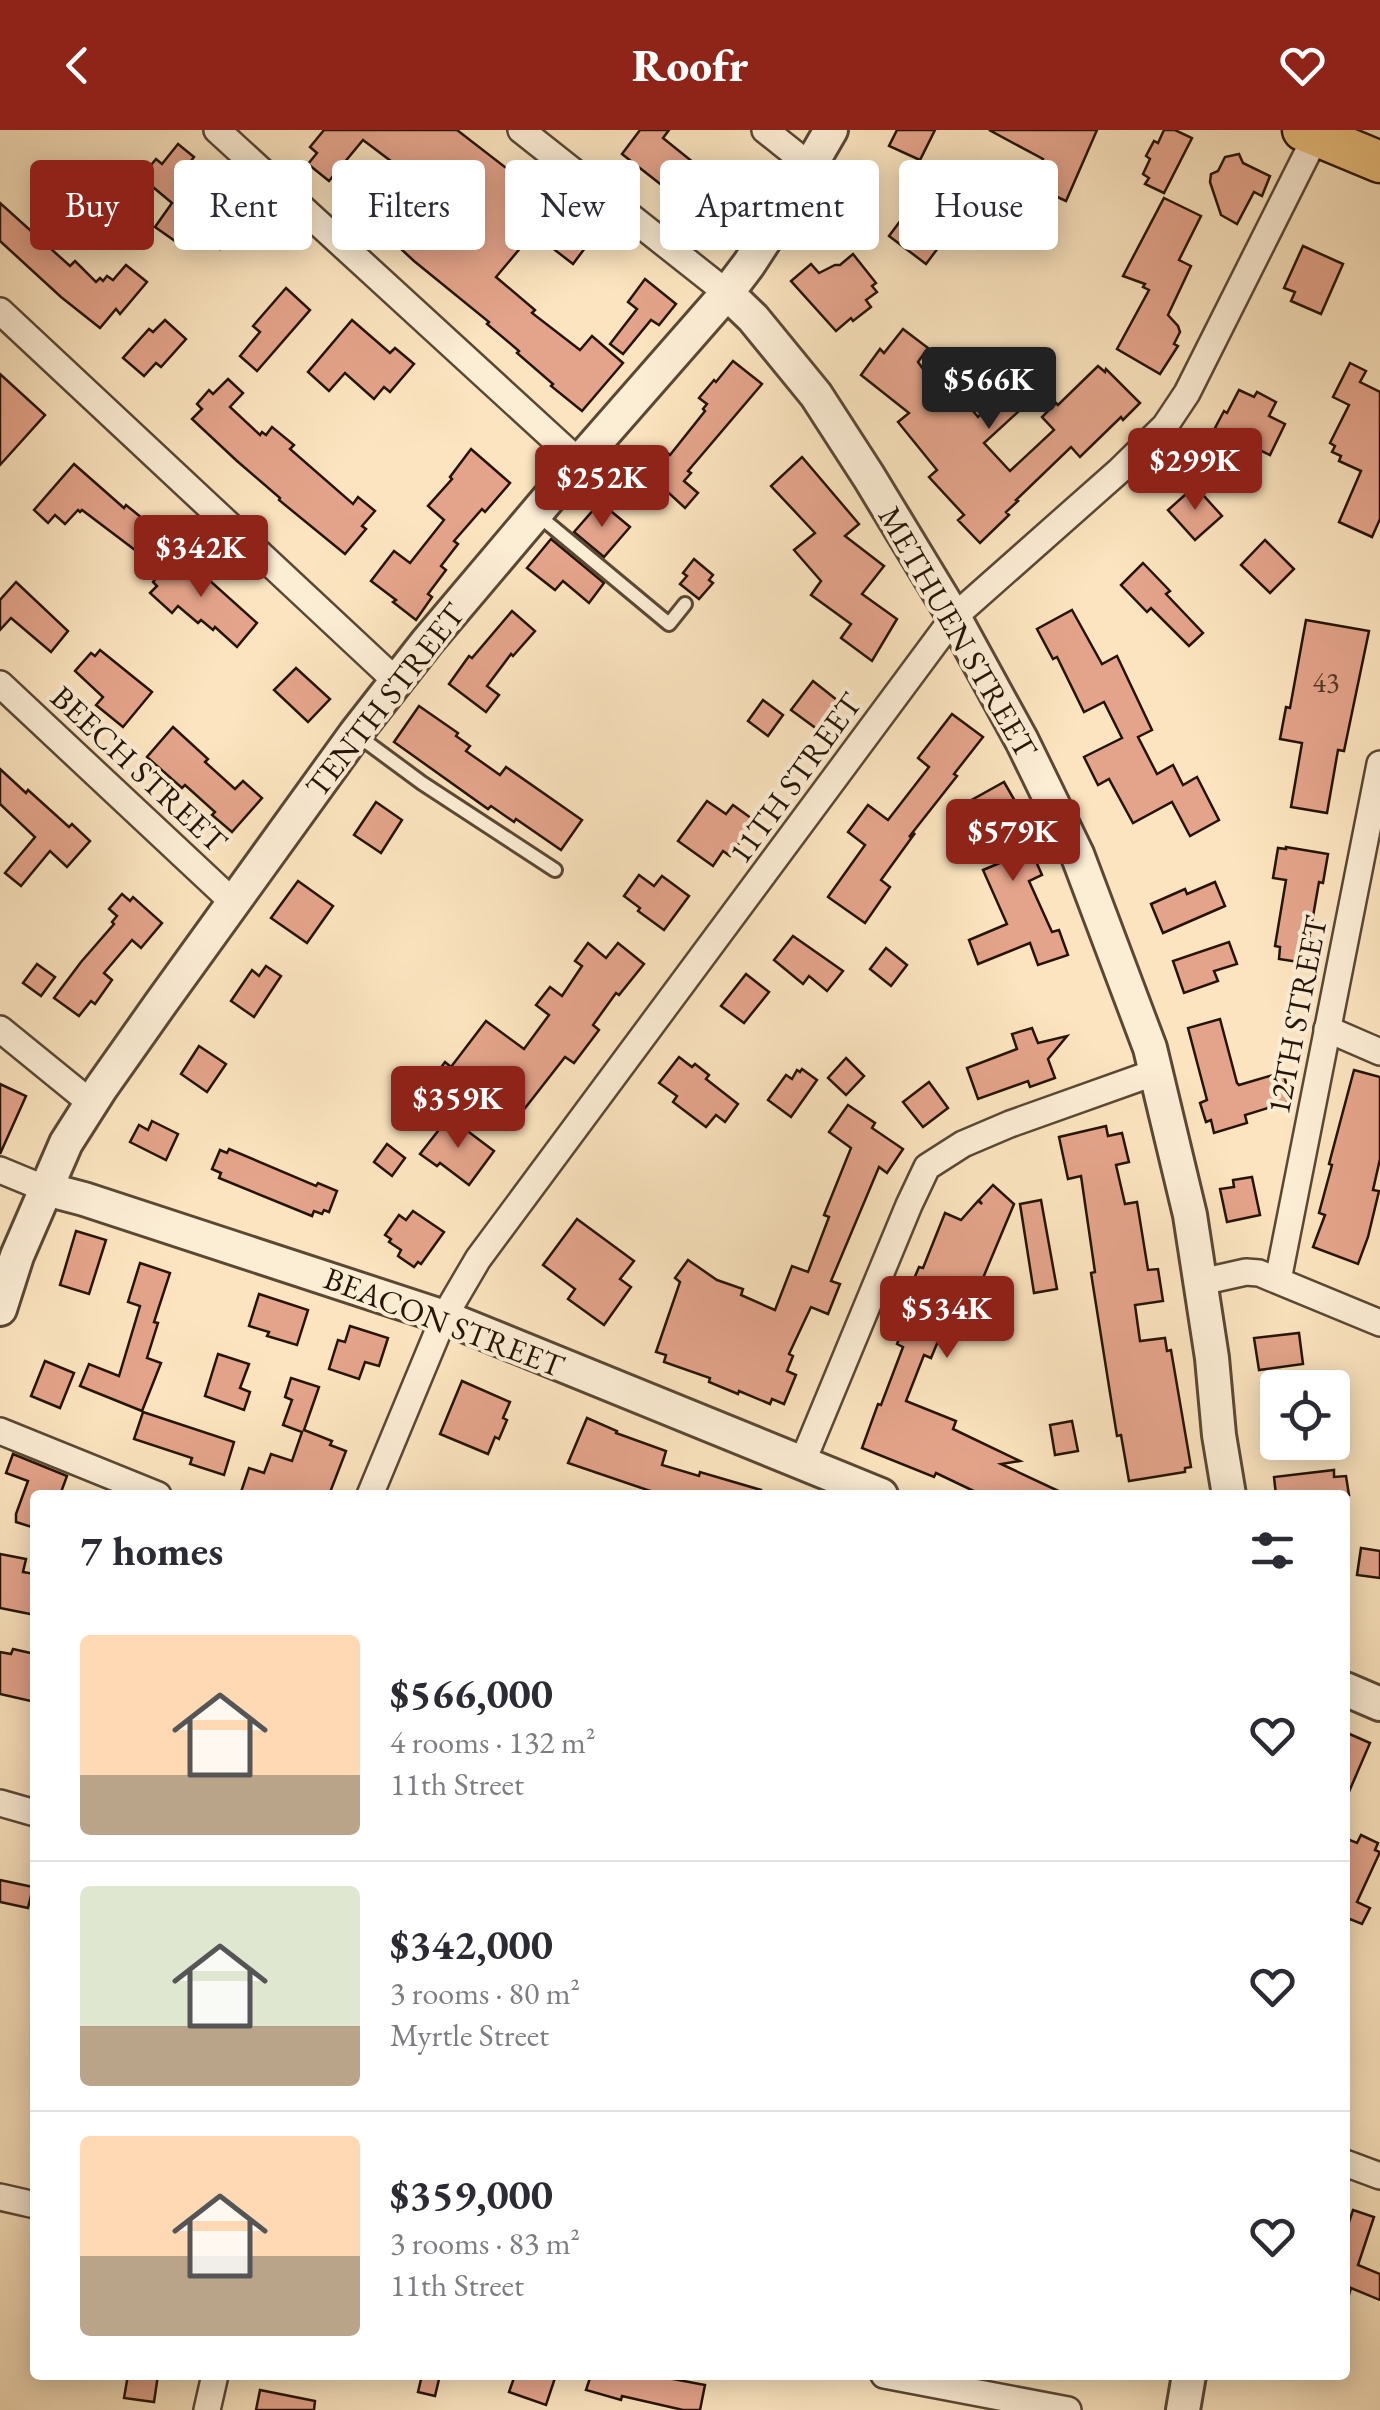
<!DOCTYPE html>
<meta charset="utf-8">
<style>
:root{--surface:#fff;--page:#f7f7f7;--text:#2b2b33;--muted:#7c7c81;--line:#e1e1e2;--accent:#8f2418}
body{margin:0;font-family:"EB Garamond",serif;background:var(--page);color:var(--text);height:100vh;display:flex;flex-direction:column;font-size:38px;white-space:nowrap}
*{box-sizing:border-box;margin:0}
p{font-size:32px;color:var(--muted)}
.icon{flex:none;width:55px;height:55px;fill:none;stroke:currentColor;stroke-width:2;stroke-linecap:round;stroke-linejoin:round}
.map{position:relative;flex:1;overflow:hidden}
.drawer{position:absolute;left:30px;top:1360px;width:1320px;height:890px;display:flex;flex-direction:column;background:var(--surface);border-radius:10px;box-shadow:0 5px 25px #0003}
.drawer>*{flex:none}
.top-card{position:absolute;left:30px;top:30px;width:1320px;height:90px;display:flex;gap:20px}
.fabs{position:absolute;left:1260px;top:1240px;display:grid;gap:20px}
.fabs a{display:grid;place-items:center;width:90px;height:90px;border-radius:10px;background:var(--surface);box-shadow:0 5px 25px #0003;font-size:50px}
.price{position:absolute;translate:-50% -85px;padding:0 22px;border-radius:10px;background:var(--accent);color:#fff;font-size:32px;line-height:65px;filter:drop-shadow(0 2px 5px #0008)}
.price::after{content:'';position:absolute;left:50%;top:60px;width:30px;height:22px;margin-left:-15px;background:inherit;clip-path:polygon(0 0,100% 0,50% 100%)}
.price.current{background:#222;color:#fff}
ul{padding:0;list-style:none}
li{display:flex;align-items:center;gap:30px;height:250px;padding:0 50px}
li+li{border-top:2px solid var(--line)}
li span{display:grid;place-items:center;flex:none;width:280px;height:200px;border-radius:10px;color:#555}
li>.icon{margin-inline-start:auto}
span .icon{width:120px;height:120px;fill:#fffc;stroke-width:1}
li b{font-size:42px}
h2{display:flex;justify-content:space-between;align-items:center;height:120px;padding:0 50px;font-size:42px}
.pill{padding:0 35px;border-radius:10px;background:var(--surface);box-shadow:0 5px 25px #0003;font-size:35px;line-height:90px}
.pill.current{background:var(--accent);color:#fff}
header{display:flex;justify-content:space-between;align-items:center;height:130px;padding:0 50px;background:var(--accent);color:#fff;font-size:45px;font-weight:800}
.map>svg:first-child{display:block}
.building{fill:#e4a48b;stroke:#251405;stroke-width:2.5}
.lines{fill:none;stroke-linecap:round;stroke-linejoin:round}
.service-casing{stroke:#5a4834;stroke-width:18}
.minor-casing{stroke:#5a4834;stroke-width:30}
.tertiary-casing{stroke:#5a4834;stroke-width:38}
.primary-casing{stroke:#251405;stroke-width:45}
.service{stroke:#fcedd5;stroke-width:12}
.minor{stroke:#fcedd5;stroke-width:25}
.tertiary{stroke:#fcedd5;stroke-width:32}
.primary{stroke:#eec280;stroke-width:40}
.labels{text-anchor:middle;dominant-baseline:central;stroke-width:8;stroke-linejoin:round;paint-order:stroke}
.number-label{font-size:28px;fill:#553826}
.street-label{font-size:32px;fill:#251405;stroke:#fcedd5}
</style>
<header><svg class="icon" aria-label="back" viewBox="0 0 24 24"><path d="M15 5l-7 7 7 7"/></svg>Roofr<svg class="icon" aria-label="heart" viewBox="0 0 24 24"><path d="M12 20l-8-8c-3-5 5-10 8-4 3-6 11-1 8 4z"/></svg></header>
<div class="map">
<svg width="1380" height="2280" viewBox="0 0 1380 2280">
<rect width="100%" height="100%" fill="#fbe4bf"/>
<filter id="stains"><feTurbulence type="fractalNoise" baseFrequency=".002" numOctaves="4"/><feColorMatrix values="0 0 0 0 .2 0 0 0 0 .09 0 0 0 0 .02 0 0 0 .5 -.17"/></filter>
<radialGradient id="worn" r=".72"><stop offset=".6" stop-color="#630" stop-opacity="0"/><stop offset="1" stop-color="#630" stop-opacity=".3"/></radialGradient>
<g class="building">
<path d="M324,0h133l137,106 -21,28 -40,-31 -37,44 39,33 -3,3 48,37 12,-14 31,27 -41,48 -31,-25 2,-2 -36,-31 2,-2 -32,-27 2,-2 -75,-61 -41,-38 15,-17 3,3 25,-29 -53,-40 -34,41 -21,-17 9,-11 -7,-6z"/>
<path d="M640,0h29l-6,8 83,67 -22,29 -102,-80z"/>
<path d="M897,0h38l-15,30 -31,-14z"/>
<path d="M989,0h108l-31,71 -35,-16 12,-26z"/>
<path d="M1164,0h11l17,8 -28,55 -19,-9 4,-6 -6,-4 7,-15 -4,-3 8,-15 4,2z"/>
<path d="M178,14l16,13 -9,12 41,29 6,-6 24,23 -21,24 -3,-4 -12,14 -30,-28 -15,20 -20,-14 17,-24 -31,-26 15,-18 6,5z"/>
<path d="M1239,24l4,9 27,13 -8,20 -8,-4 -17,32 -16,-9 -11,-33 1,-8 7,-3 7,-14z"/>
<path d="M1164,68l37,18 -22,44 12,6 -23,49 10,11 2,6 -6,12 4,2 -18,28 -43,-25 32,-59 -6,-3 2,-3 -22,-8z"/>
<path d="M0,73l70,63 5,-5 21,21 4,-4 3,3 4,-5 6,4 13,-15 21,17 -27,32 -4,-5 -16,19 -39,-31 -61,-56z"/>
<path d="M935,79l21,15 -30,40 -37,-28 18,-24 17,12z"/>
<path d="M1303,116l40,18 -22,50 -30,-13 4,-9 -11,-4z"/>
<path d="M853,124l23,29 -4,3 5,6 -11,8 5,7 -18,14 -2,-3 -15,13 -45,-50 20,-17 8,9 16,-8h5z"/>
<path d="M645,149l31,25 -17,21 -8,-5 -28,34 -13,-10 27,-35 -9,-7z"/>
<path d="M286,158l24,22 -53,61 -17,-15 20,-24 -7,-6z"/>
<path d="M165,190l21,19 -25,28 -5,-4 -12,13 -21,-18 26,-29 4,3z"/>
<path d="M352,190l38,33 5,-5 19,16 -24,28 -6,-5 -10,12 -29,-26 -16,18 -21,-19z"/>
<path d="M903,199l25,19 -10,14 21,29 11,-8 28,34 26,-24 15,18 -35,32 26,28 44,-41 -12,-13 14,-14 2,2 40,-39 7,6 1,-3 34,34 -17,17 -2,-3 -41,40 -9,-10 -55,53 2,1 -12,11 3,3 -29,28 -22,-23 6,-5 -35,-38 8,-7 -39,-48 11,-9 -48,-38 19,-26 4,4z"/>
<path d="M733,231l29,23 -74,87 3,2 -7,8 14,12 -13,15 -39,-36 19,-21 5,4 35,-44 -2,-2 4,-5 -8,-6 15,-18 2,2z"/>
<path d="M1350,233l16,8 -6,11 20,10v127l-8,18 -33,-15 22,-51 -22,-10 2,-5 -9,-4 3,-6 -5,-3 19,-38 -16,-8z"/>
<path d="M0,244l45,41 -45,50z"/>
<path d="M228,249l15,14 -13,14 30,28 2,-3 4,3 6,-8 22,18 -4,4 63,55 5,-7 17,14 -13,15 4,3 -21,25 -66,-54 1,-2 -43,-37 -45,-42 10,-10 -5,-5 12,-14 4,4z"/>
<path d="M1239,260l15,7 3,-5 19,10 -7,14 16,8 -15,31 -55,-27 9,-17 3,2z"/>
<path d="M471,319l39,34 -25,29 -3,-3 -28,32 4,3 -17,22 5,4 -18,24 4,3 -16,23 -23,-18 3,-2 -25,-19 23,-30 16,12 34,-43 -16,-14 24,-27 -2,-2z"/>
<path d="M802,327l57,67 -14,12 39,30 -22,28 35,25 -25,42 -31,-23 10,-14 -40,-29 10,-14 -27,-31 21,-17 -44,-47z"/>
<path d="M74,334l50,44 2,-3 27,22 -18,23 -53,-40 -2,2 -2,-2 -13,14 -10,-9 -7,8 -14,-13z"/>
<path d="M1195,356l27,30 -27,24 -27,-30z"/>
<path d="M606,377l24,20 -26,30 -30,-25 21,-24 6,5z"/>
<path d="M551,409l53,44 -15,20 -26,-22 -8,9 -28,-22z"/>
<path d="M1265,410l29,29 -24,24 -29,-28z"/>
<path d="M179,423l78,70 -20,24 -22,-20 -2,3 -12,-10 -3,3 -20,-17 -6,7 -22,-20 7,-7 -4,-4z"/>
<path d="M694,429l19,16 -4,5 4,3 -14,16 -19,-15 7,-8 -4,-3z"/>
<path d="M1143,433l27,28 -4,3 37,39 -14,13 -38,-38 -4,4 -26,-27z"/>
<path d="M16,452l52,49 -17,21 -40,-34 -11,12v-30z"/>
<path d="M1072,480l30,54 15,-8 35,74 -14,7 19,37 16,-9 10,20 14,-8 22,43 -29,16 -18,-34 -39,21 -24,-44 -11,6 -14,-28 38,-19 -18,-36 -20,10 -27,-55 -4,2 -16,-30z"/>
<path d="M512,481l23,20 -22,25 -2,-2 -24,32 12,9 -13,17 -37,-28 20,-28 3,2z"/>
<path d="M1306,490l63,11 -25,120 -6,-1 -11,63 -36,-6 11,-64 -22,-4 6,-32 4,1z"/>
<path d="M100,520l52,42 -29,35 -27,-22 7,-8 -28,-26 16,-18 4,3z"/>
<path d="M296,538l34,31 -22,23 -34,-32z"/>
<path d="M813,551l29,23 -21,28 -30,-22z"/>
<path d="M763,570l20,15 -15,21 -20,-15z"/>
<path d="M419,576l39,27 -2,3 14,10 -4,5 34,24 6,-8 76,53 -21,30 -45,-31 -2,3 -23,-16 -3,3 -94,-67z"/>
<path d="M952,584l31,23 -29,37 3,2 -48,61 6,-4 -34,47 9,7 -25,36 -37,-26 37,-52 -17,-13 20,-27 20,15 41,-53 -11,-9z"/>
<path d="M173,597l35,32 -3,3 30,27 8,-8 19,17 -30,34 -20,-17 3,-3 -30,-27 -3,3 -35,-31z"/>
<path d="M0,639l26,24 2,-3 41,37 3,-3 18,17 -23,26 -17,-16 -29,35 -16,-13 30,-36 -35,-33z"/>
<path d="M1004,652l22,38 -7,3 23,52 -13,6 23,51 7,-2 9,25 -30,10 -8,-22 -52,21 -9,-24 38,-16 -24,-54 19,-8 -17,-37 -5,2 -12,-25z"/>
<path d="M707,671l19,13 7,-9 22,16 -25,35 -7,-5 -10,15 -35,-25z"/>
<path d="M376,672l26,18 -21,33 -27,-18z"/>
<path d="M1286,717l42,7 -5,29 -4,-1 -12,69 -6,-1 -2,12 -20,-3 1,-12 -5,-1 11,-66 -13,-2 5,-30 8,1z"/>
<path d="M639,745l15,11 8,-10 27,20 -25,34 -26,-19 2,-3 -16,-12z"/>
<path d="M298,751l35,25 -26,37 -36,-25z"/>
<path d="M1215,752l10,24 -62,27 -12,-29 34,-15 2,5z"/>
<path d="M122,764l8,7 3,-4 29,26 -21,25 -9,-8 -28,33 8,7 -17,24 -4,-3 -12,15 -25,-18 27,-36 33,-38 -2,-2 5,-6 -8,-7z"/>
<path d="M793,806l50,35 -16,20 -18,-15 -6,8 -29,-24z"/>
<path d="M1229,812l8,22 -23,7 4,10 -34,12 -11,-32z"/>
<path d="M588,813l18,15 12,-15 26,21 -25,31 -3,-2 -23,32 6,5 -25,33 -9,-6 -43,55 -43,-35 -19,26 -29,-22 14,-19 6,5 35,-46 38,28 25,-34 -13,-10 14,-18 12,9 20,-30 -7,-5z"/>
<path d="M886,818l21,17 -16,21 -21,-17z"/>
<path d="M37,834l18,13 -14,19 -18,-13z"/>
<path d="M266,836l15,10 -27,41 -23,-16 21,-31 7,6z"/>
<path d="M746,844l23,18 -25,31 -23,-17z"/>
<path d="M1220,889l17,64 2,2 44,-13 8,29 -46,14 2,8 -33,10 -3,-13 -5,2 -6,-19 7,-3 -19,-72z"/>
<path d="M1032,898l6,15 29,-7 -19,23 7,19 -25,9 -2,-6 -50,18 -11,-31 50,-19 -5,-15z"/>
<path d="M199,916l27,18 -19,28 -26,-18z"/>
<path d="M679,927l13,10 3,-3 14,11 -3,4 32,25 -13,18 -9,-7 -10,12 -33,-25 4,-6 -18,-13z"/>
<path d="M846,928l18,18 -18,19 -18,-17z"/>
<path d="M802,939l15,11 -26,37 -23,-17 18,-25 6,4 5,-9 3,2z"/>
<path d="M1354,940l26,7v82l-7,31 6,1 -11,46 -10,27 -45,-17 12,-32 -6,-2 13,-48 -3,-1z"/>
<path d="M929,952l19,26 -25,19 -20,-25z"/>
<path d="M0,954l26,12 -26,58z"/>
<path d="M848,975l27,18 -3,5 31,21 -16,24 -8,-6 -48,114 9,3 -12,30 -17,-7 -22,47 4,2 -6,15 9,4 -12,29 -12,-5 -2,5 -31,-13 -1,3 -29,-12 1,-4 -46,-16 2,-7 -10,-3 24,-70 -5,-4 13,-18 29,20 26,9 -2,6 34,15 17,-44 16,6 21,-55 -5,-2 27,-67 -22,-16z"/>
<path d="M449,987l45,34 -25,34 -29,-22 -3,3 -17,-12z"/>
<path d="M152,991l26,13 -12,26 -36,-18 9,-17 9,5z"/>
<path d="M1106,996l2,10 14,-3 7,29 -13,3 9,39 12,-2 11,68 10,-1 5,32 -28,4 5,36 25,-3 2,13 4,-1 20,117 -6,1v4l-56,9 -8,-46 -4,1 -6,-37 -20,-126 4,-1 -14,-96 -13,3 -9,-42z"/>
<path d="M387,1014l18,14 -13,18 -18,-14z"/>
<path d="M229,1019l87,37 2,-3 19,8 -8,21 -5,-2 -2,4 -8,-3 -2,5 -93,-38 2,-5 -9,-4 8,-19 7,3z"/>
<path d="M1252,1047l8,38 -33,7 -7,-33 14,-2 -1,-7z"/>
<path d="M993,1055l21,19 -36,86 2,1 -9,23 -12,-5 -1,4 -7,-3 -20,48 -7,-3 -18,46 50,20 -3,8 67,32 -19,3 66,31h-85l-46,-22 -2,4 -72,-29 16,-44 3,1 22,-58 -6,-3 20,-48 -9,-3 11,-26 4,1 22,-55 16,7 17,-19 4,3 -3,-4z"/>
<path d="M1041,1070l16,89 -23,4 -14,-89z"/>
<path d="M413,1081l31,21 -23,32 -3,-2 -4,5 -16,-11 3,-6 -12,-8 2,-3 -6,-4 14,-20 7,5z"/>
<path d="M577,1089l57,42 -14,18 11,8 -27,38 -36,-26 7,-10 -32,-24z"/>
<path d="M76,1101l30,9 -17,54 -29,-9z"/>
<path d="M140,1133l30,10 -16,49 4,1 -11,35 14,5 -19,48 -62,-25 9,-22 30,12 21,-70 -12,-4z"/>
<path d="M259,1164l49,16 -11,35 -30,-9 2,-4 -20,-6z"/>
<path d="M350,1196l38,12 -9,28 -14,-4 -6,17 -30,-10 9,-29 7,2z"/>
<path d="M1299,1203l4,31 -44,6 -5,-32z"/>
<path d="M218,1224l31,10 -9,24 10,4 -6,18 -39,-14z"/>
<path d="M45,1231l29,12 -14,35 -29,-12z"/>
<path d="M291,1248l28,9 -15,43 28,11 -2,4 16,6 -17,44h-89l9,-27 15,5 7,-19 21,7 10,-29 -19,-7 9,-25 -7,-3z"/>
<path d="M462,1251l48,21 -7,16 4,2 -8,19 -4,-2 -7,17 -48,-20z"/>
<path d="M143,1282l91,30 -10,33 -34,-11 2,-6 -58,-19z"/>
<path d="M587,1288l30,13 -1,2 50,18 -4,14 37,11 1,-4 61,18 -1,5h-98l-94,-32z"/>
<path d="M1072,1291l6,30 -23,4 -5,-30z"/>
<path d="M13,1324l54,22 -7,19h-25v33l-19,-6v-8l12,-33 -22,-8z"/>
<path d="M1334,1340v7l12,-1 3,19h-73l-2,-18z"/>
<path d="M1361,1418l19,3v27l-23,-3z"/>
<path d="M0,1424l26,5 -3,13 12,2v41l-35,-7z"/>
<path d="M13,1519l22,5v48l-35,-8v-42l11,2z"/>
<path d="M1345,1602l25,11 -25,58z"/>
<path d="M1361,1705l17,8 -3,7 5,2 -23,50 13,6 -8,16 -12,-5 -5,10v-91l12,5z"/>
<path d="M0,1750l33,7 -5,21 -28,-6z"/>
<path d="M1353,2080l21,7 -16,48 22,9v26l-29,-12 -2,7 -4,-1v-60z"/>
<path d="M128,2245h30l-4,27 -30,-4z"/>
<path d="M422,2245h18l-5,21 -17,-4z"/>
<path d="M515,2245h41l-10,30 -37,-13z"/>
<path d="M591,2245h61l53,10 -5,25h-17l-61,-14 -1,4 -35,-10z"/>
<path d="M260,2260l55,11 -1,9h-58z"/>
</g>
<g class="lines">
<defs>
<g id="service">
<path d="M538,385l131,109 16,-20"/>
<path d="M357,605l65,48 133,87"/>
</g>
<g id="minor">
<path d="M217,0l362,332"/>
<path d="M521,0l206,163"/>
<path d="M765,0l45,36"/>
<path d="M0,181l396,370"/>
<path d="M0,554l233,218"/>
<path d="M0,899l91,74"/>
<path d="M1327,899l53,23"/>
<path d="M0,1040l46,19"/>
<path d="M1278,1150l102,-516"/>
<path d="M1201,1152l45,-10 13,1 121,50"/>
<path d="M0,1301l158,64"/>
<path d="M802,1333l107,-258 18,-38 36,-23 47,-20 146,-52"/>
<path d="M370,1365l74,-178 34,-58 476,-642 166,-147 45,-44 22,-33 129,-257"/>
<path d="M0,1673l35,10"/>
<path d="M1345,2033l35,13"/>
<path d="M0,2067l35,8"/>
<path d="M884,2245l184,35"/>
<path d="M207,2280l8,-35"/>
</g>
<g id="tertiary">
<path d="M727,163l26,25 63,77 53,82 85,140 68,124 55,113 73,194 40,167 22,143 7,77 10,60"/>
<path d="M46,1059l38,10 360,118 437,178"/>
<path d="M0,1179l17,-53 49,-113 35,-55 60,-85 194,-269 72,-92 159,-188 141,-161 22,-29 39,-60 43,-74"/>
<path d="M1345,1559l35,15"/>
<path d="M1183,2280l6,-35"/>
</g>
<path id="primary" d="M1303,0l77,32"/>
</defs>
<use href="#service" class="service-casing"/>
<use href="#minor" class="minor-casing"/>
<use href="#tertiary" class="tertiary-casing"/>
<use href="#primary" class="primary-casing"/>
<use href="#service" class="service"/>
<use href="#minor" class="minor"/>
<use href="#tertiary" class="tertiary"/>
<use href="#primary" class="primary"/>
</g>
<g class="labels">
<g class="number-label">
<text x="1326" y="552">43</text>
</g>
<g class="street-label">
<text transform="translate(958 502) rotate(60)">METHUEN STREET</text>
<text transform="translate(385 570) rotate(-52)">TENTH STREET</text>
<text transform="translate(139 639) rotate(43)">BEECH STREET</text>
<text transform="translate(795 648) rotate(-54)">11TH STREET</text>
<text transform="translate(1297 885) rotate(-79)">12TH STREET</text>
<text transform="translate(444 1192) rotate(21)">BEACON STREET</text>
</g>
</g>
<rect width="100%" height="100%" filter="url(#stains)"/>
<rect width="100%" height="100%" fill="url(#worn)"/>
</svg>
<div class="fabs">
<a><svg class="icon" aria-label="locate" viewBox="0 0 24 24"><circle cx="12" cy="12" r="6"/><path d="M12 2v4M12 18v4M2 12h4M18 12h4"/></svg></a>
</div>
<b class="price current" style="left:989px;top:302px">$566K</b>
<b class="price" style="left:1195px;top:383px">$299K</b>
<b class="price" style="left:602px;top:400px">$252K</b>
<b class="price" style="left:201px;top:470px">$342K</b>
<b class="price" style="left:1013px;top:754px">$579K</b>
<b class="price" style="left:458px;top:1021px">$359K</b>
<b class="price" style="left:947px;top:1231px">$534K</b>
<div class="top-card">
<a class="pill current">Buy</a>
<a class="pill">Rent</a>
<a class="pill">Filters</a>
<a class="pill">New</a>
<a class="pill">Apartment</a>
<a class="pill">House</a>
</div>
<section class="drawer">
<h2>7 homes<svg class="icon" aria-label="filters" viewBox="0 0 24 24"><path d="M4 7h16M4 17h16"/><circle cx="9" cy="7" r="2"/><circle cx="15" cy="17" r="2"/></svg></h2>
<ul>
<li><span style="background:linear-gradient(#ffd9b3 70%,#b9a48a 0)"><svg class="icon" aria-label="home" viewBox="0 0 24 24"><path d="M3 11l9-7 9 7M6 9v11h12V9"/></svg></span><div><b>$566,000</b><p>4 rooms · 132 m²</p><p>11th Street</p></div><svg class="icon" aria-label="heart" viewBox="0 0 24 24"><path d="M12 20l-8-8c-3-5 5-10 8-4 3-6 11-1 8 4z"/></svg></li>
<li><span style="background:linear-gradient(#dfe7d0 70%,#b9a48a 0)"><svg class="icon" aria-label="home" viewBox="0 0 24 24"><path d="M3 11l9-7 9 7M6 9v11h12V9"/></svg></span><div><b>$342,000</b><p>3 rooms · 80 m²</p><p>Myrtle Street</p></div><svg class="icon" aria-label="heart" viewBox="0 0 24 24"><path d="M12 20l-8-8c-3-5 5-10 8-4 3-6 11-1 8 4z"/></svg></li>
<li><span style="background:linear-gradient(#ffd9b3 60%,#b9a48a 0)"><svg class="icon" aria-label="home" viewBox="0 0 24 24"><path d="M3 11l9-7 9 7M6 9v11h12V9"/></svg></span><div><b>$359,000</b><p>3 rooms · 83 m²</p><p>11th Street</p></div><svg class="icon" aria-label="heart" viewBox="0 0 24 24"><path d="M12 20l-8-8c-3-5 5-10 8-4 3-6 11-1 8 4z"/></svg></li>
</ul>
</section>
</div>
